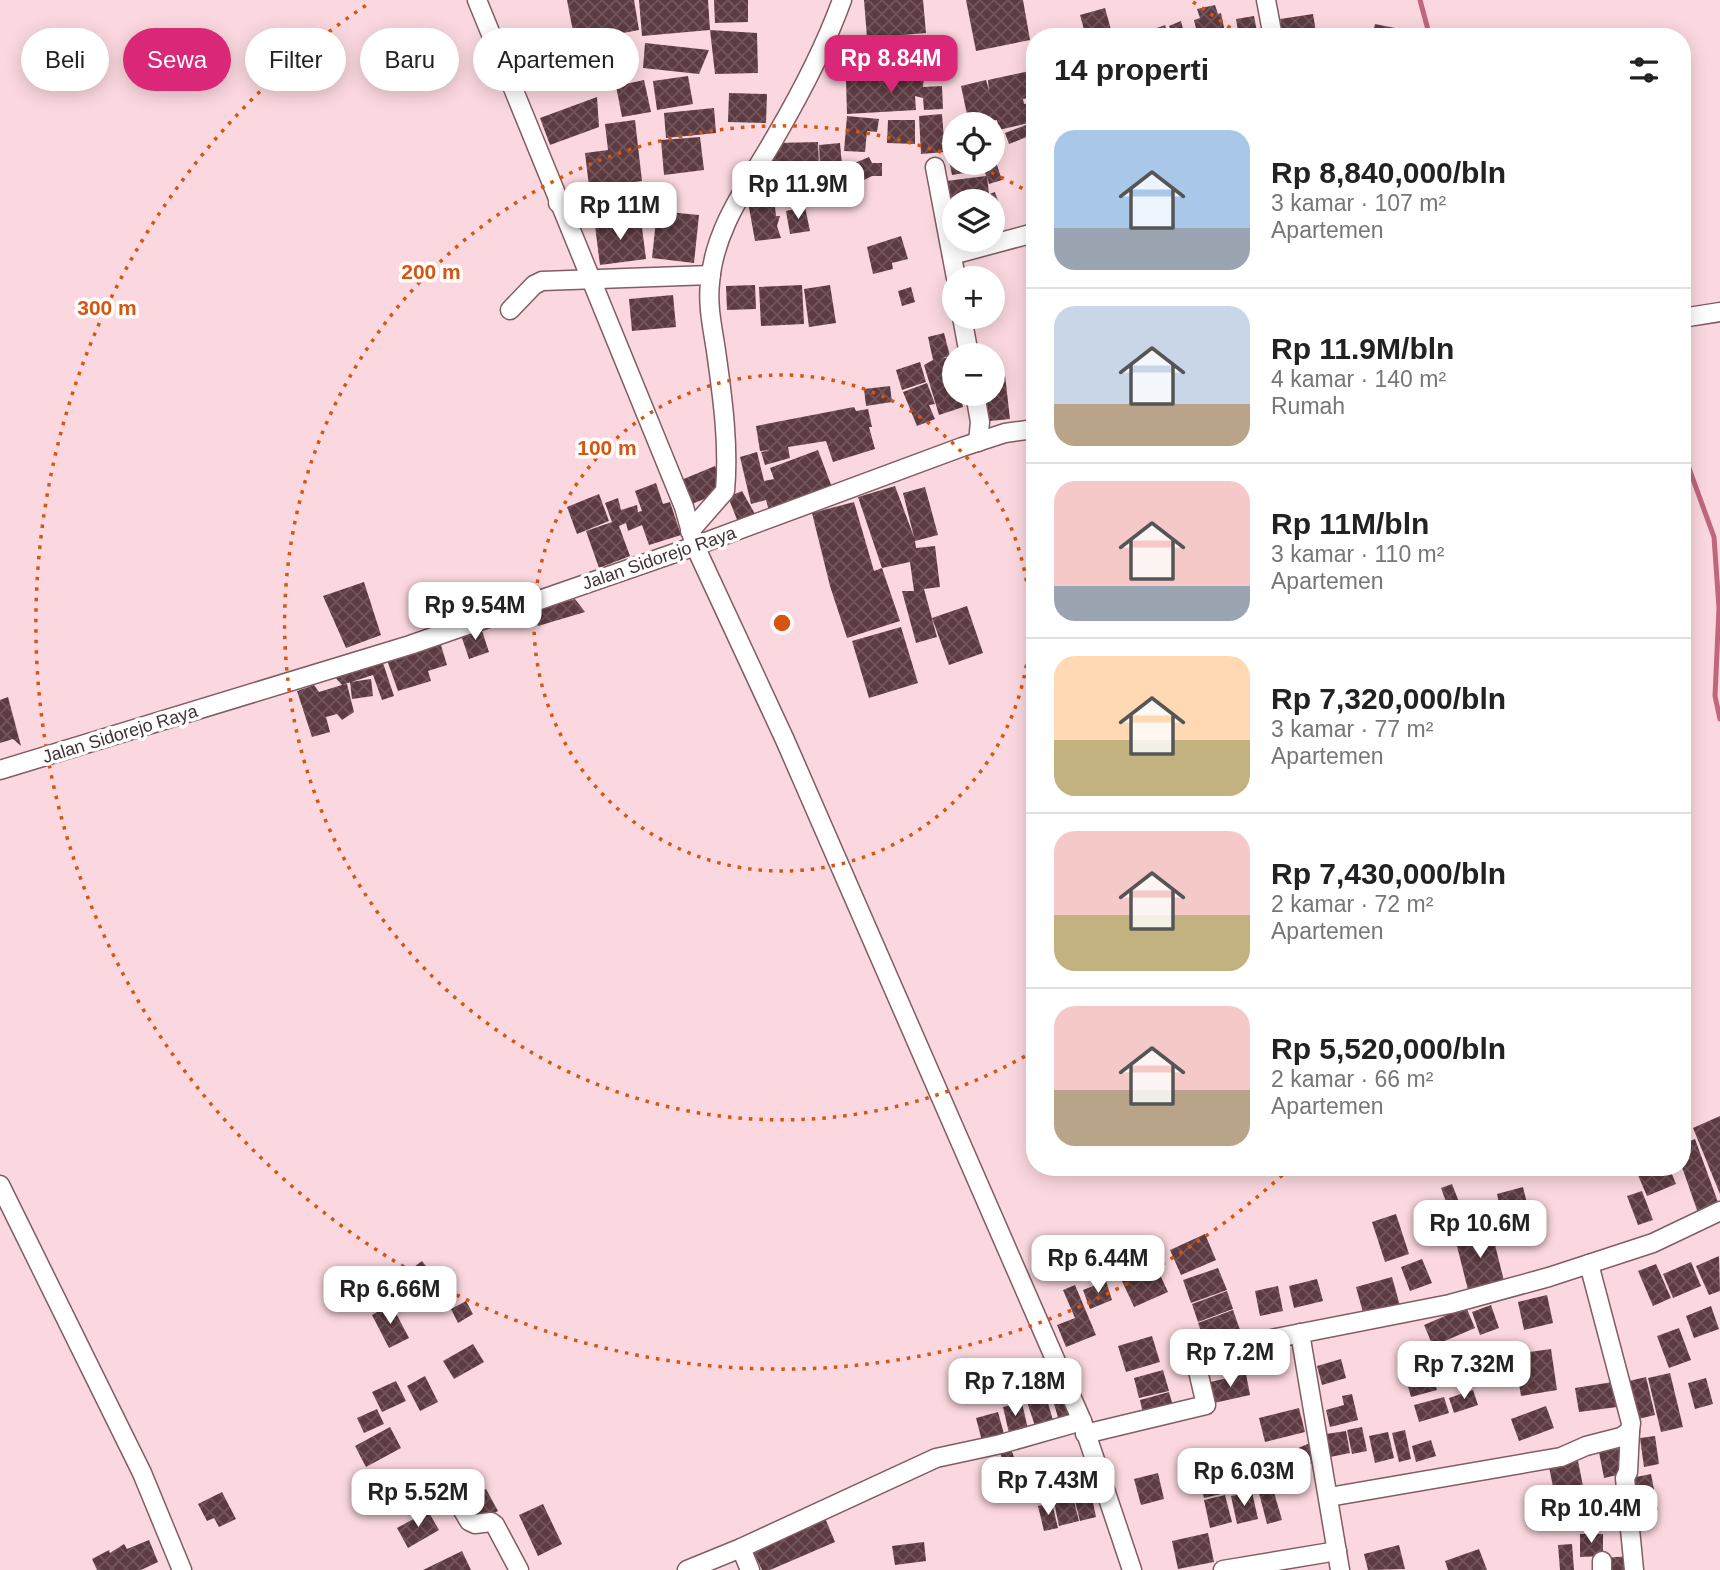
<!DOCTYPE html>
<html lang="id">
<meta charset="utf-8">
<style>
:root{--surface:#fff;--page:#f6f6f6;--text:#222;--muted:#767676;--line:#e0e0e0;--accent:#db2777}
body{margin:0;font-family:Arial,sans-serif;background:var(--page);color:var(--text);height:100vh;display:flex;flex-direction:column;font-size:26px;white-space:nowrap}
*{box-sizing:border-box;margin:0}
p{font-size:23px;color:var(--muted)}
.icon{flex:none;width:38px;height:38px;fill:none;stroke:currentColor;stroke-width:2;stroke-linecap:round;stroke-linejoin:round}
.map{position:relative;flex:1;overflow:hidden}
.details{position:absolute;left:1026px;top:28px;width:665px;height:1148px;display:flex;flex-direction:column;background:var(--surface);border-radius:28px;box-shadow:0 4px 18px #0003}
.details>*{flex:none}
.guide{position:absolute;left:21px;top:28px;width:665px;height:63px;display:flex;gap:14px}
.tools{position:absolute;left:942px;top:112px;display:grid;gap:14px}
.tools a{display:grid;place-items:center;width:63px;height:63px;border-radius:50%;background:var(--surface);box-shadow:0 4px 18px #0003;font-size:35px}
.price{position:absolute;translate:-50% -60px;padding:0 16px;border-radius:14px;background:#fff;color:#222;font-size:23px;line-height:46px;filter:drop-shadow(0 2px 4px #0008)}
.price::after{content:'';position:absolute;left:50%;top:42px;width:21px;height:16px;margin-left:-10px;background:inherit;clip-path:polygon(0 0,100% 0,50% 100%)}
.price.on{background:var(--accent);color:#fff}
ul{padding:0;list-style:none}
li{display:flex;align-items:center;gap:21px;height:175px;padding:0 28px}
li+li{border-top:2px solid var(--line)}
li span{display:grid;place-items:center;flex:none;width:196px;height:140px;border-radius:21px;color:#555}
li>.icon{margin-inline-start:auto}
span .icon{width:84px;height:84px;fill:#fffc;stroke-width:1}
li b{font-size:30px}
h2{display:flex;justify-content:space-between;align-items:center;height:84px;padding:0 28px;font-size:30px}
.tag{padding:0 24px;border-radius:32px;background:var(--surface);box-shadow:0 4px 18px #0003;font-size:24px;line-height:63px}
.tag.on{background:var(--accent);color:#fff}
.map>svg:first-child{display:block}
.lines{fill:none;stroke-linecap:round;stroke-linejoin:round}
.stream{stroke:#bf677d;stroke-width:5}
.building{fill:url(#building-cross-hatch)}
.minor-casing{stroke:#815c64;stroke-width:21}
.minor{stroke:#fff;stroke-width:18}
.ring{fill:none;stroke:#d75510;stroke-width:3.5;stroke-dasharray:3.5 7}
.labels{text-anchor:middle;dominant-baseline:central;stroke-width:7;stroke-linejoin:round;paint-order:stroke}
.street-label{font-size:18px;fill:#423235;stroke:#fff}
.centre{fill:#d75510;stroke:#fff;stroke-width:3.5}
.ring-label{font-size:21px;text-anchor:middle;font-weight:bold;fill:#d75510;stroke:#fff;stroke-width:7;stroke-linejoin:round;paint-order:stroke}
</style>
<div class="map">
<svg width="1720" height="1570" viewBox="0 0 1720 1570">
<defs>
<pattern id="building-cross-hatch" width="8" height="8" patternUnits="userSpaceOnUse" patternTransform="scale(1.75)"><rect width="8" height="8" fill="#5d3b42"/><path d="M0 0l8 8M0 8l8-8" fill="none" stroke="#72565c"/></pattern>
</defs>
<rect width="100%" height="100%" fill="#fbd8df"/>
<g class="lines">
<g class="stream">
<path d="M1420,0l10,37"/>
<path d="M1682,449l32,88 5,71 -4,88 5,23"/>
</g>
</g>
<g class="building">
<path d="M567,0h67l5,30 -64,12z"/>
<path d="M639,0h69l2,30 -68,6z"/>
<path d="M714,0h34v22l-33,1z"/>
<path d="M864,0h59l3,33 -59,5z"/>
<path d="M966,0h57l7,40 -54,11z"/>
<path d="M1215,5l3,9 3,-1 5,24h-28l-4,-17 6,-2 -3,-9z"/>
<path d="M1105,8l8,29h-27l-6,-22z"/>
<path d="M1313,14l3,18 -33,5 -3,-18z"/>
<path d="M1254,16l4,21h-19l-3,-18z"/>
<path d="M1181,21l4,16h-11l-5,-11z"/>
<path d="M1375,24l30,6 -2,7h-31z"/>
<path d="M1165,25l4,12h-25l-1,-4z"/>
<path d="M710,30l47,3 1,40 -43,1z"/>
<path d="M645,43l64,7 -10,24 -56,-6z"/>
<path d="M622,47l5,20 -19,5 -2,9 -17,4 -7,-28z"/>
<path d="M1034,70v27l-11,2 1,5 10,-2v17l-6,2 1,2 -30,7 -2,-10 -28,4 -8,-38 25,-6 3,10 -1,-10z"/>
<path d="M688,76l5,28 -36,6 -4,-29z"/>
<path d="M924,76l-1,11 19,-1 1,23 -19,1 -1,-12 -8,-2 1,14 -69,4 -1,-34z"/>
<path d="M644,80l7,32 -29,5 -6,-31z"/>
<path d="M729,93l38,1 -1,29 -38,-1z"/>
<path d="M597,97l2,30 -49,18 -10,-27z"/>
<path d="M714,108l2,25 -50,5 -2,-25z"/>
<path d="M942,114l3,38 -24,2 -2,-38z"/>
<path d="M847,116l32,3 -2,13 -10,-1 -2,21 -21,-1z"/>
<path d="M635,120l7,61 -16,2 -4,8 -32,4 -5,-42 23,-3 -3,-26z"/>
<path d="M888,120h27v24l-28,-1z"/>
<path d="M1034,122v12l-25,10 -4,-11z"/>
<path d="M700,137l4,33 -40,5 -3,-35z"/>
<path d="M818,142l2,52 -57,2 -1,-19 51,-4h-45l9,-30z"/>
<path d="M840,143l2,22 -22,1 -1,-21z"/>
<path d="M869,157l3,6h10v13h-10l-12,6 -8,-18z"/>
<path d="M954,159v4h28l1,7 -31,5 -3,-15z"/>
<path d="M995,159l7,21 -13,4 -2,-8 2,18 6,-2 6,18 -9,3v-12h-21l12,-4 -35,4 -2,-20 40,-5 -4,-13h10z"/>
<path d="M774,199l2,17h4l-3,10 4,12 -26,3 -7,-39z"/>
<path d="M805,207l5,24 -20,3 -4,-23z"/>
<path d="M657,211l42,4 -5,48 -42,-5z"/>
<path d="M641,220l5,39 -46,6 -5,-39z"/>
<path d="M901,236l7,23 -16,4 1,6 -20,5 -6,-27z"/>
<path d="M755,285l1,24 -29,1 -1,-24z"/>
<path d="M802,285l2,39 -43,2 -2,-39z"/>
<path d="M830,285l6,38 -27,4 -5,-38z"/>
<path d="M911,287l4,15 -13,4 -4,-15z"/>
<path d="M673,295l3,32 -44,4 -3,-32z"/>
<path d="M944,333l6,23 -11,3 10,-2 5,16v21h6l3,13 -24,8 -15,-50 9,-5 -5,-23z"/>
<path d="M920,362l6,20 -24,8 -6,-20z"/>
<path d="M1005,375l5,44 -30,3 -3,-28h15v-18z"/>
<path d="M927,383l8,21 -6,1 6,14 -18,7 -14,-34z"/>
<path d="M890,386l2,16 -26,4 -2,-17z"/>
<path d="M854,407l2,4 12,-2 4,18h-3l6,22 -42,13 -7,-21 -38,6 2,11 -25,7 -4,-13 10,-2 -11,1 -4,-25z"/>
<path d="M818,450l15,40 -64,21 -3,-11 -15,4 -11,-47 17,-5 7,29 10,-2 -4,-11z"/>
<path d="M715,466l10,25 -41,16 -10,-24z"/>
<path d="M656,483l7,21 7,-2 11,33 -32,10 -7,-20 -14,6 -2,-8 -7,3 11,30 -31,12 -13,-37 26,-9 -7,-19 13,-5 3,12 16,-5 1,7 4,-1 -7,-20z"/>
<path d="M895,486l19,51 -11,-44 22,-6 13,48 -23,6 1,7 19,-2 5,41 -16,2 13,48 -21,6 -14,-52h12l-4,-29 -28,6 18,53 -53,17 -17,-52 -18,-73 42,-11 20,69 8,-3 -24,-71z"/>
<path d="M742,491l13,23 -17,8 -10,-25z"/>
<path d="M599,494l10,27 -32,13 -10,-27z"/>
<path d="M364,582l17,53 -35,13 -23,-52z"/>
<path d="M575,599l10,13 -47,14 -5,-15z"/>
<path d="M967,606l16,47 -34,12 -17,-47z"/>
<path d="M480,625l9,27 -20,7 -9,-27z"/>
<path d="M901,627l17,56 -49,15 -17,-57z"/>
<path d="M440,642l7,23 -19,6 3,10 -33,10 -11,-31z"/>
<path d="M382,660l12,36 -12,4 -9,-25 -31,10 5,-1 7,28 -12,8 -5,-6 -11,3 4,15 -18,5 -15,-46 17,-6 5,7 23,-7 -8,-9z"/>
<path d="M371,679l2,17 -21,3 -2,-17z"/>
<path d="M8,697l13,49 -8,-7 -13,4v-43z"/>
<path d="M1720,1116v78l-27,-66z"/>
<path d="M1695,1139l24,66 -21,8 -16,-46v-23z"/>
<path d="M1649,1167h20l7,17 -29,12 -10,-23z"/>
<path d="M1452,1184l7,18 -11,5 -7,-19z"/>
<path d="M1523,1187l10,41 -27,7 -9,-41z"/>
<path d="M1642,1191l11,29 -15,5 -11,-29z"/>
<path d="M1396,1214l13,40 -24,8 -13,-40z"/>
<path d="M1491,1229l13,52 -36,9 -13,-52z"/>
<path d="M1205,1234l11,26 -35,15 -11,-25z"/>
<path d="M1719,1256l1,35 -11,4 -13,-29z"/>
<path d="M1422,1259l10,24 -22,8 -9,-24z"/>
<path d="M422,1261l15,19 -27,21 -15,-20z"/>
<path d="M1691,1262l10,24 -28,12 -10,-24z"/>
<path d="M1656,1264l15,34 -18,8 -15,-35z"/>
<path d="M1156,1266l12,26 -34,15 -12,-26z"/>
<path d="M1218,1268l9,22 -36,13 -8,-23z"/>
<path d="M1392,1277l8,29 -36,10 -8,-29z"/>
<path d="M1317,1279l6,22 -29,7 -5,-22z"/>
<path d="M1106,1281l6,19 -22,9 -7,-19z"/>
<path d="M1075,1285l21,50 -30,12 -9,-22 18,-7 -12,-28z"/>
<path d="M1278,1286l5,25 -23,5 -5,-25z"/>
<path d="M1227,1291l6,18 -35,13 -6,-18z"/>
<path d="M1547,1295l6,28 -29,7 -6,-28z"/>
<path d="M466,1301l7,13 -15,9 -7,-14z"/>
<path d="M391,1304l18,34 -20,10 -17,-33z"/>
<path d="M1491,1305l8,23 -19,7 -8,-23z"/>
<path d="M1711,1306l8,23 -25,9 -8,-22z"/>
<path d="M1466,1307l9,21 -42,18 -9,-21z"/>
<path d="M1233,1310l7,20 -35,12 -7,-19z"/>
<path d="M1679,1328l12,32 -22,8 -12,-32z"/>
<path d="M1152,1336l8,26 -34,10 -8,-26z"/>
<path d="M1458,1342l13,35 -24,9 -13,-34z"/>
<path d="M473,1344l11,18 -30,17 -11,-18z"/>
<path d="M1551,1349l6,41 -36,6 -7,-42z"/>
<path d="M1426,1351l11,39 -26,7 -11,-39z"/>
<path d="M1341,1359l5,19 -24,7 -5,-19z"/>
<path d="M1163,1370l6,21 -30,7 -5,-20z"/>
<path d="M1670,1373l13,54 -22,5 -13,-54z"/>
<path d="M1246,1374l4,21 -36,8 -4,-21z"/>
<path d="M425,1376l13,26 -18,9 -13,-25z"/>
<path d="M1646,1377l9,38 -21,5 -9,-38z"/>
<path d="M1706,1378l7,26 -18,5 -7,-26z"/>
<path d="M396,1381l10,20 -24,11 -10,-20z"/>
<path d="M1613,1382l4,25 -38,5 -4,-24z"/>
<path d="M1044,1390l9,30 -18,6 -10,-30z"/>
<path d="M1473,1390l5,15 -24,8 -5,-15z"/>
<path d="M1169,1392l4,14 -30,8 -3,-14z"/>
<path d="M1063,1394l7,24 -11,3 -7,-24z"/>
<path d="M1352,1394l6,26 -28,7 -4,-17 18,-5 -2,-9z"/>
<path d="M1444,1397l5,16 -30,9 -5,-17z"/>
<path d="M1022,1403l6,26 -19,4 -6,-26z"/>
<path d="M1546,1406l8,22 -35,13 -8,-22z"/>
<path d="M1299,1408l6,24 -40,10 -6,-24z"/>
<path d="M377,1409l7,15 -20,9 -7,-15z"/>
<path d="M998,1412l6,22 -22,7 -6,-23z"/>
<path d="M390,1427l11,21 -35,19 -11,-21z"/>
<path d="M1362,1427l5,24 -15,3 -5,-24z"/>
<path d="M1405,1430l6,29 -12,3 -7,-29z"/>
<path d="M1346,1431l4,22 -20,4 -4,-23z"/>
<path d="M1388,1432l6,26 -19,5 -6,-27z"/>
<path d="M1655,1436l4,28 -15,3 -4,-29z"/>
<path d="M1431,1440l5,16 -20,6 -4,-16z"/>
<path d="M1310,1443l7,18 -39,17 -8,-18z"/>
<path d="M1621,1448l5,25 -22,5 -5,-26z"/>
<path d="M1011,1449l12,32 -21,8 -8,-23 10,-3 -4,-10z"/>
<path d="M1577,1456l6,30 -29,6 -6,-30z"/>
<path d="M1067,1463l7,21 -22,8 -7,-21z"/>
<path d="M1158,1473l6,26 -23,6 -7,-26z"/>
<path d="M1651,1474l7,36 -25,5 -7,-36z"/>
<path d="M1217,1476l4,18 -17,4 -4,-18z"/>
<path d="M486,1489l12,22 -17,9 -12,-22z"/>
<path d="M1273,1489l9,31 -15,4 -8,-31z"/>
<path d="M222,1492l14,27 -17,8 -5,-9 -7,3 -9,-17z"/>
<path d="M1252,1492l6,27 -21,5 -6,-28z"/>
<path d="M1091,1493l5,24 -16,4 -6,-24z"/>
<path d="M1225,1495l7,27 -22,6 -6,-28z"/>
<path d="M1073,1497l6,24 -20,5 -5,-24z"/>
<path d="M1623,1500l2,17 -34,5 -2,-18z"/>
<path d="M1052,1503l6,25 -14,3 -6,-25z"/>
<path d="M543,1504l19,40 -24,12 -19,-41z"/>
<path d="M428,1511l11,19 -31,18 -11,-20z"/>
<path d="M825,1518l10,24 -65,28h-8l-10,-21z"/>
<path d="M1208,1533l6,29 -36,7 -6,-28z"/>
<path d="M1580,1534h23v22l-23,1z"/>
<path d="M149,1540l9,22 -17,8h-44l-5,-11 17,-9 1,3 14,-9 3,5z"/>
<path d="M924,1542l2,19 -31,4 -3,-19z"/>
<path d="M1572,1544l2,26h-14l-2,-25z"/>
<path d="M1399,1545l6,24 -37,1 -4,-16z"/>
<path d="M1479,1549l8,21h-39l-3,-9z"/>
<path d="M462,1551l9,19h-48z"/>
<path d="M1631,1556l1,14h-27l-1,-12z"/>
</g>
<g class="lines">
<defs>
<g id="minor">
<path d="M477,0l207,507 11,39 90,194 297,681 50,149"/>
<path d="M1266,0l7,37"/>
<path d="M935,167l21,111"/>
<path d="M558,203l71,-10"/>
<path d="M952,255l82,-22"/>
<path d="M510,310l24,-25 8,-4 169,-6"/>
<path d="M962,317l7,38"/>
<path d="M1682,318l38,-6"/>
<path d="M975,394l5,28 -2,20"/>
<path d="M690,531l35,-40c4,-44 -2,-90 -8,-133 -3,-24 -10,-50 -7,-75 4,-56 40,-101 67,-149 25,-43 48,-87 65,-134"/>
<path d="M0,770l410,-125 285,-99 267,-99 43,-14 29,-4"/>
<path d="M0,1185l142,288 40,97"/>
<path d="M1300,1333l40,237"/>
<path d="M1630,1431l-2,41 -3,6 9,92"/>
<path d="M1085,1434l121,-29 -8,-34 7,-19 245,-48 99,-27 104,-34 67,-32"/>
<path d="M450,1488l19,33 6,3 16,-2 4,3 24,45"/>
<path d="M1329,1497l232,-40 25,-11 35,-9 9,-6 1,-8 -42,-159"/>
<path d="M741,1548l9,22"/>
<path d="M687,1570l54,-22 195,-90 65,-14 81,-23"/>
<path d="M1223,1570l114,-19"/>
<path d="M1602,1570v-9"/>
</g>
</defs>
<use href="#minor" class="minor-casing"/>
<use href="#minor" class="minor"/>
</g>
<g class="ring">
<circle cx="782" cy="623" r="248"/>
<path d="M1034 1051A497 497 0 1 1 952 156M972 164A497 497 0 0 1 1034 195"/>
<path d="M1290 1168A745 745 0 1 1 371 2M1193 2A745 745 0 0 1 1241 36"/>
</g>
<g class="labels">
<g class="street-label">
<text transform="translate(659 558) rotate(-19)">Jalan Sidorejo Raya</text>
<text transform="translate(120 734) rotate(-17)">Jalan Sidorejo Raya</text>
</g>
</g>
<circle cx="782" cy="623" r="10" class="centre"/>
<g class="ring-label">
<text x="431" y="279">200 m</text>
<text x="107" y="315">300 m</text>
<text x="607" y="455">100 m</text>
</g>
</svg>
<div class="tools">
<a><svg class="icon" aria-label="locate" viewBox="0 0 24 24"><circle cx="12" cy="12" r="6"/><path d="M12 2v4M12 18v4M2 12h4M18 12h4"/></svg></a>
<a><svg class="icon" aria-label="layers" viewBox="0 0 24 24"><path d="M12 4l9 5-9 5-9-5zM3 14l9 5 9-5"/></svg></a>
<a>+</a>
<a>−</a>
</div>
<b class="price on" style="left:891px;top:95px">Rp 8.84M</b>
<b class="price" style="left:798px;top:221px">Rp 11.9M</b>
<b class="price" style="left:620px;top:242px">Rp 11M</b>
<b class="price" style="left:475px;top:642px">Rp 9.54M</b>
<b class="price" style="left:1480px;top:1260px">Rp 10.6M</b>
<b class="price" style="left:1098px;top:1295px">Rp 6.44M</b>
<b class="price" style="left:390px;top:1326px">Rp 6.66M</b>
<b class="price" style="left:1230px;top:1389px">Rp 7.2M</b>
<b class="price" style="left:1464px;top:1401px">Rp 7.32M</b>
<b class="price" style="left:1015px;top:1418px">Rp 7.18M</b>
<b class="price" style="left:1244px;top:1508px">Rp 6.03M</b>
<b class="price" style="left:1048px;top:1517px">Rp 7.43M</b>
<b class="price" style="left:418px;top:1529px">Rp 5.52M</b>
<b class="price" style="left:1591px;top:1545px">Rp 10.4M</b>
<div class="guide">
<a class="tag">Beli</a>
<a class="tag on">Sewa</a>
<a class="tag">Filter</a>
<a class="tag">Baru</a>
<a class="tag">Apartemen</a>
</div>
<section class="details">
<h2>14 properti<svg class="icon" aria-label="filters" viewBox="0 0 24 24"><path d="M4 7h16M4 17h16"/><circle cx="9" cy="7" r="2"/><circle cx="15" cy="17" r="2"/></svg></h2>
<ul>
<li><span style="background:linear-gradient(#a9c7e8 70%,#9aa5b1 0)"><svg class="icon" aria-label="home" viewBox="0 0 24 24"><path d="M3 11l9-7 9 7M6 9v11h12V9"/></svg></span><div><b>Rp 8,840,000/bln</b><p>3 kamar · 107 m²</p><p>Apartemen</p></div></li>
<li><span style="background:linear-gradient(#c9d6e8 70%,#b9a48a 0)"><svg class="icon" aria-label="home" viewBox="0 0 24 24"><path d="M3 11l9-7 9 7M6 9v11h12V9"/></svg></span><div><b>Rp 11.9M/bln</b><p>4 kamar · 140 m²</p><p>Rumah</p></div></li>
<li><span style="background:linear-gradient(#f6c9c9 75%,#9aa5b1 0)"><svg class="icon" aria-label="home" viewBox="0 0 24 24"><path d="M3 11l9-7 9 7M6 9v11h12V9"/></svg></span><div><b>Rp 11M/bln</b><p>3 kamar · 110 m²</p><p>Apartemen</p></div></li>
<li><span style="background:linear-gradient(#ffd9b3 60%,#c2b280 0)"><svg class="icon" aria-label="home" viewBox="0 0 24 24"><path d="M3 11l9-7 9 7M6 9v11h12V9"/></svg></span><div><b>Rp 7,320,000/bln</b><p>3 kamar · 77 m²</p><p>Apartemen</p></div></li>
<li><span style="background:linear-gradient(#f6c9c9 60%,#c2b280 0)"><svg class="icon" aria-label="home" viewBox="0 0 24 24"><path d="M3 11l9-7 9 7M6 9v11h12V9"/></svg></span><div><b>Rp 7,430,000/bln</b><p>2 kamar · 72 m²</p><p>Apartemen</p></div></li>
<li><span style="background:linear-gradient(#f6c9c9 60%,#b9a48a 0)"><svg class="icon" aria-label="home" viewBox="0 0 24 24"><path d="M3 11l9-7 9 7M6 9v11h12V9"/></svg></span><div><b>Rp 5,520,000/bln</b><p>2 kamar · 66 m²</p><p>Apartemen</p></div></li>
</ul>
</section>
</div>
